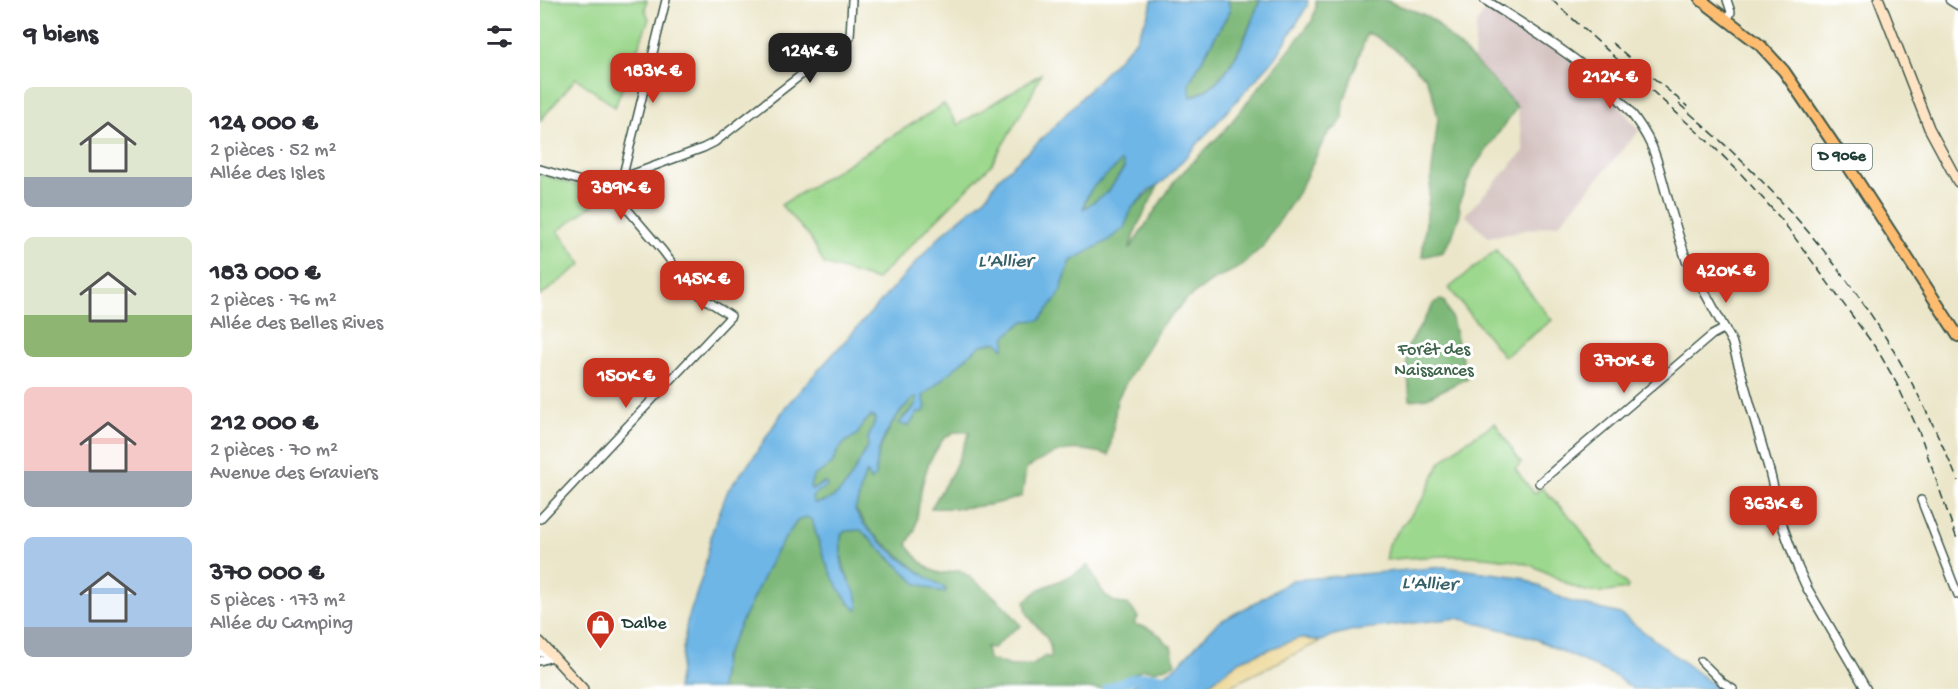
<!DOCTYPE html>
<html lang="fr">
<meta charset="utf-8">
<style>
:root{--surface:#fff;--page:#f2f2f3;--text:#2b2b33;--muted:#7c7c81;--accent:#c8321e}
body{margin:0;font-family:"Gochi Hand",sans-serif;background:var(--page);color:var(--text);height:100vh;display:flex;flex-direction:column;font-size:22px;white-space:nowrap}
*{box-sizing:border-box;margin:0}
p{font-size:20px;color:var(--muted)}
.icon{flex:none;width:33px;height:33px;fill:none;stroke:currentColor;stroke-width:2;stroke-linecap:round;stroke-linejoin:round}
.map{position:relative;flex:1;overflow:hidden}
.drawer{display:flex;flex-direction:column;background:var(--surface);width:540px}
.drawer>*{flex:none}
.price{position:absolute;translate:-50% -51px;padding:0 14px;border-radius:12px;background:var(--accent);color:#fff;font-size:20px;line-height:39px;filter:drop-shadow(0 2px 3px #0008)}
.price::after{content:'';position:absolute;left:50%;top:36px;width:18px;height:14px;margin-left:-9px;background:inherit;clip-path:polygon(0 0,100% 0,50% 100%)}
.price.selected{background:#222;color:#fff}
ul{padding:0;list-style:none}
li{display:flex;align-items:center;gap:18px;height:150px;padding:0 24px}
li span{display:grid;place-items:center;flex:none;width:168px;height:120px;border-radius:9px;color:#555}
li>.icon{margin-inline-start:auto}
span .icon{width:72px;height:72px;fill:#fffc;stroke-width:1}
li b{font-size:26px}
h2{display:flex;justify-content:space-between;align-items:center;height:72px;padding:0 24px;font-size:26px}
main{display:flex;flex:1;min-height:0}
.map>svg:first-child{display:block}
.industrial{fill:#d1bfbd}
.green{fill:#9cd88d;stroke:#5e8a60;stroke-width:1.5}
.forest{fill:#7db878;stroke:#4e7a56;stroke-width:1.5}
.sand{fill:#eeda9e;stroke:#868c69;stroke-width:1.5}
.water{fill:#6eb6e6;stroke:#467a8d;stroke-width:1.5;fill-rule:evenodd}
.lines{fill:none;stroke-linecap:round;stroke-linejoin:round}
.river{stroke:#6eb6e6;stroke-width:10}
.minor-casing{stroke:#3e564a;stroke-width:10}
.tertiary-casing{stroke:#3e564a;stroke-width:11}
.secondary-casing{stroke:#3e564a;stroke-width:12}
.primary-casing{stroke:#3e564a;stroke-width:14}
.minor{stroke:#fff;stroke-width:7}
.tertiary{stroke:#fff;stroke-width:8}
.secondary{stroke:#fee4c5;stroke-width:9}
.primary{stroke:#fdbc6f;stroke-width:10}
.rail{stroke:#1f3d34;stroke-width:1.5;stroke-dasharray:9 4.5;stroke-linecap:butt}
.labels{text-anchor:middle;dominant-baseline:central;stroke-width:6;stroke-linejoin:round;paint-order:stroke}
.shield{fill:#fff;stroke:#627771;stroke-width:1.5}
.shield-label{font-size:16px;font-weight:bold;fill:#1f3d34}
.park-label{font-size:18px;fill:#3e644a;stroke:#fff}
.poi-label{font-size:18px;fill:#1f3d34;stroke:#fff;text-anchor:start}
.water-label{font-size:20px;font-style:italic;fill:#376169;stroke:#fff}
</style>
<main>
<section class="drawer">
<h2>9 biens<svg class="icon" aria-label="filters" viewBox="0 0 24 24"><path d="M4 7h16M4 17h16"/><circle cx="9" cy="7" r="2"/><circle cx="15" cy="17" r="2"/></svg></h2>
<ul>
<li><span style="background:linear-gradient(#dfe7d0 75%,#9aa5b1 0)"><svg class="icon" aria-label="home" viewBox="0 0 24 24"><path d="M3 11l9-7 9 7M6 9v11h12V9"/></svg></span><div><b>124 000 €</b><p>2 pièces · 52 m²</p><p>Allée des Isles</p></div></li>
<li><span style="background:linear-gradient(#dfe7d0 65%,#8fb573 0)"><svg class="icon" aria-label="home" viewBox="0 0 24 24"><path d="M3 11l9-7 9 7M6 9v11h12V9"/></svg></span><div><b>183 000 €</b><p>2 pièces · 76 m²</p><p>Allée des Belles Rives</p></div></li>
<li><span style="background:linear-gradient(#f6c9c9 70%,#9aa5b1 0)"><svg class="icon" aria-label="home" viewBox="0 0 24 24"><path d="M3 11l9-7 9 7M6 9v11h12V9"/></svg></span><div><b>212 000 €</b><p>2 pièces · 70 m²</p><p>Avenue des Graviers</p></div></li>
<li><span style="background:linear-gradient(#a9c7e8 75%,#9aa5b1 0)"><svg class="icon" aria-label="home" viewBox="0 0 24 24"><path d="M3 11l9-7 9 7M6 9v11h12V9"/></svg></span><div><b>370 000 €</b><p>5 pièces · 173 m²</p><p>Allée du Camping</p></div></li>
</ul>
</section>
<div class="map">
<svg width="1418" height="689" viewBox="0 0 1418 689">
<rect width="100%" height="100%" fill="#fff"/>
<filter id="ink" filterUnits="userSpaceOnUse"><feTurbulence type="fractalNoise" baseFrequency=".0167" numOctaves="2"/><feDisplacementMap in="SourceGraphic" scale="12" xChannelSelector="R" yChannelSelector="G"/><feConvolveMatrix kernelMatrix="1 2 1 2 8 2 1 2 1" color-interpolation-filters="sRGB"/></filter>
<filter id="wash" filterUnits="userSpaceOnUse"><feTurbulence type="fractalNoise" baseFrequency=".008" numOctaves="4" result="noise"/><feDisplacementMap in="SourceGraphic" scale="24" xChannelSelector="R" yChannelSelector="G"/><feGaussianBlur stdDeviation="1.35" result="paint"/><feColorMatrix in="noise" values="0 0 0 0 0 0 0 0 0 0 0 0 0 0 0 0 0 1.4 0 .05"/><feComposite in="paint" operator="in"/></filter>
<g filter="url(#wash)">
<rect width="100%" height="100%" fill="#ebe6c9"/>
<path class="industrial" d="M948,6l79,51 49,44 23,30 -80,93 -71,13 -23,-22 59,-64 -7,-44 -43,-48 2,-35z"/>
<g class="green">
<path d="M0,0h107l-2,9 4,10 -34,88 -39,-29 -36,43z"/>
<path d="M501,74l-11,24 -39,67 -115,115 -52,-16 -14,-27 -29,-32 163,-101 14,21z"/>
<path d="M0,174l58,18 7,4 -47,35 24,33 -42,32z"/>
<path d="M956,250l56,70 -48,37 -55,-69z"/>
<path d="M955,423l26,40 -6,6 19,24 8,-5 34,35 22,33 30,30 -1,3c-14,2 -28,5 -41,2 -20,-4 -40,-23 -63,-28 -49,-11 -90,-7 -138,-3l3,-16 35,-45 17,-36 22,-19z"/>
</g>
<g class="forest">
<path d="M688,0h32c-14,35 -30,85 -70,97l-1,-14 41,-72z"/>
<path d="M776,0h70c14,8 33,10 47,20 5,3 8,9 12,13 26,23 49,48 72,74l-45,63 -13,33 1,11 -8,23 -9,15 -21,5 16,-139 -6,-26 -7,-15 -29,-27 -21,-14 -8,-3 -23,68 -1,17 -6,9 -7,4 -5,7 -27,55 -35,53 -23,21 -28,14 -26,19 -27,28 -32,53 -10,19 -8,55c-38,-10 -51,-7 -83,14l-4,27c-29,11 -60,13 -91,12l22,-37 17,-39h-16l-11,7 -14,23 -7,23 -7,45 -8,14c7,11 20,27 33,29 6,1 14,-2 20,-3 22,16 45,33 61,56l-10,6 -18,16 -7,-1 2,12 23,7 22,-1 12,-9 6,2c2,-22 -12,-26 -22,-42 -3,-4 -3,-10 -4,-15l15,-12 35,-15 14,-9c8,18 16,41 39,39l10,13 -4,7 14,4 13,8 3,5 7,5 4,18 -21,7 -11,-2 -24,13 -17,7h-382l4,-31 51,-105 22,-32 9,-4 6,2 7,25 30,60 9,-3c-11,-24 -19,-39 -17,-66l4,-4 16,-1 32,32 32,23 17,8 4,-4 -17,-9 -58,-48 -16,-23c5,-12 5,-24 11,-36h2l2,7c9,-31 20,-62 45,-84l2,3 -1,5 -14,14 21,-19 -1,-3 59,-51 16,-3 27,-21 16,-2 19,-24 12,-34 53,-33 8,-20 27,-24 -22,43 -8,23 47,-71 49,-49 87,-109 4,-15z"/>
<path d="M580,162h3l1,6 -16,24 -25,18c3,-14 9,-24 19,-33 7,-6 13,-8 18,-15z"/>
<path d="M899,300l5,1 8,18 15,59 -40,20 -17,2 -4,-50 28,-47z"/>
<path d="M333,415l2,5 -7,19v6c-12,22 -24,58 -54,58l-2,-5 3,-4 12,-8 -5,-3 -10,7 -2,-4 4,-10 18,-12 5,-12 9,-11 11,-6 6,-11z"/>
</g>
<path class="sand" d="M759,638l22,3 -97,48h-23l40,-29z"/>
<g class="water">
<path d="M612,0h76l2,10 -41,73 2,14c39,-12 56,-62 69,-97h48l-1,6 -30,50 -112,124 -18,12 -15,16 -8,20 -17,13 -36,20 -12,34 -19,25 -16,1 -18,15 -2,13 -7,-7 -16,3 -58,51 3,10 -2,6h-6l-9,14 -10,-2c5,-9 17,-15 18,-25l-2,-2c-21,18 -42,51 -39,79l-4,4h-2l-2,-7h-2c-6,12 -6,24 -11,37 12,26 50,52 73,68 7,5 15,6 18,14 -9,2 -19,-7 -29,-8l-56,-54 -16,1 -4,4c-1,12 -1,21 2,33 4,13 18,27 15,41h-3c-24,-24 -34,-58 -43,-89l-6,-3 -9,4 -22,32 -51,105 -4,31h-43l10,-67 17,-51 8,-39 16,-42 25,-32 33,-52 156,-172 44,-37 13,-19 49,-45 87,-92 15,-30zM580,162h3l1,6 -16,24 -25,17c6,-29 23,-28 37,-47zM331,416l4,1v3l-7,19v6c-12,22 -24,58 -54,58l-2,-5 3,-4 12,-8 -2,-4 -13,8 -2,-4 4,-10 18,-12 5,-12 9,-11 11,-6 6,-11z"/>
<path d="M904,567l77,10 47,24 52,13 99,75h-86l-18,-13 -84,-39 -74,-19 -103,12 -20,5 -13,6 -22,-3 -58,22 -39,29h-73l10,-7 27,-9 11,-7 40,-43 36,-19 39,-24z"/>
</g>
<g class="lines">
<path class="river" d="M567,689c26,-11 33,-15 62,-10"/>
</g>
</g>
<g filter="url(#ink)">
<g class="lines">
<defs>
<g id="minor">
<path d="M1187,0l4,12 -3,7"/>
<path d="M0,169l51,15 26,13 46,54 21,28 19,19 28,18 -191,203"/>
<path d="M82,178l81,-30 12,-6 135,-105 2,-37"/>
<path d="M71,193l12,-18 43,-175"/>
<path d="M999,483l173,-148 13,-7"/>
<path d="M1381,500l37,95"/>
<path d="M0,653l10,-1 -1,6 -9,3"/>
<path d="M1161,661l22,22 10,6"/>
</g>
<g id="tertiary">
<path d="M945,0c58,37 137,81 167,147 7,17 11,36 16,53 6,21 12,41 19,62"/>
<path d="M1410,0l8,5"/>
<path d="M1146,258l46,84 38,131 13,54 15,41 9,20 59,101"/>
</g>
<g id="secondary">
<path d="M1339,0l50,128 29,54"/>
<path d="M0,642l43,47"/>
</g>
<path id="primary" d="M1161,0l59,45 24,26 53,78 121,187"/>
</defs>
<use href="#minor" class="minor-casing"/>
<use href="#tertiary" class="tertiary-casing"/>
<use href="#secondary" class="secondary-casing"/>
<use href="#primary" class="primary-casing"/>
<use href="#minor" class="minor"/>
<use href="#tertiary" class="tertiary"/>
<use href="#secondary" class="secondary"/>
<use href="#primary" class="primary"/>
<g class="rail">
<path d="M1012,0l162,147 28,28 39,44 97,132 19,33 23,50 38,108"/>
<path d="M1072,43l76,64"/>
<path d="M1139,104c79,67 150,143 205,231 29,46 53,96 74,146"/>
</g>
</g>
</g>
<defs>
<symbol id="shop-pin" viewBox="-11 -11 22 30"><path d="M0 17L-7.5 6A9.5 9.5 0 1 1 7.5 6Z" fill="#c8321e" stroke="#fff"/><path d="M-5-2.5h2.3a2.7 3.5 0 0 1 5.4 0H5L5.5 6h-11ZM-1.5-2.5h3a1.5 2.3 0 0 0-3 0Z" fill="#fff"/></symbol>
</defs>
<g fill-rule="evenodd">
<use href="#shop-pin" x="44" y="608" width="33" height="45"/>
</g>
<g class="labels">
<rect class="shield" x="1272" y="144" width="60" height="26" rx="4.5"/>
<g class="shield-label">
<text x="1302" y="157">D 906e</text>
</g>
<g class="park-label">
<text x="894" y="350">Forêt des<tspan x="894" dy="21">Naissances</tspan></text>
</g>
<g class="poi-label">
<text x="82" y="624">Dalbe</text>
</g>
<g class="water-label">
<text x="465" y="262">L'Allier</text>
<text transform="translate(889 585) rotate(2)">L'Allier</text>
</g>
</g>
</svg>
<b class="price selected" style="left:270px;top:84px">124K €</b>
<b class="price" style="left:113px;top:104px">183K €</b>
<b class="price" style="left:1070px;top:110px">212K €</b>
<b class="price" style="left:81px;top:221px">389K €</b>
<b class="price" style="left:1186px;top:304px">420K €</b>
<b class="price" style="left:162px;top:312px">145K €</b>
<b class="price" style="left:1084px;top:394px">370K €</b>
<b class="price" style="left:86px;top:409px">150K €</b>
<b class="price" style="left:1233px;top:537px">363K €</b>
</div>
</main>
